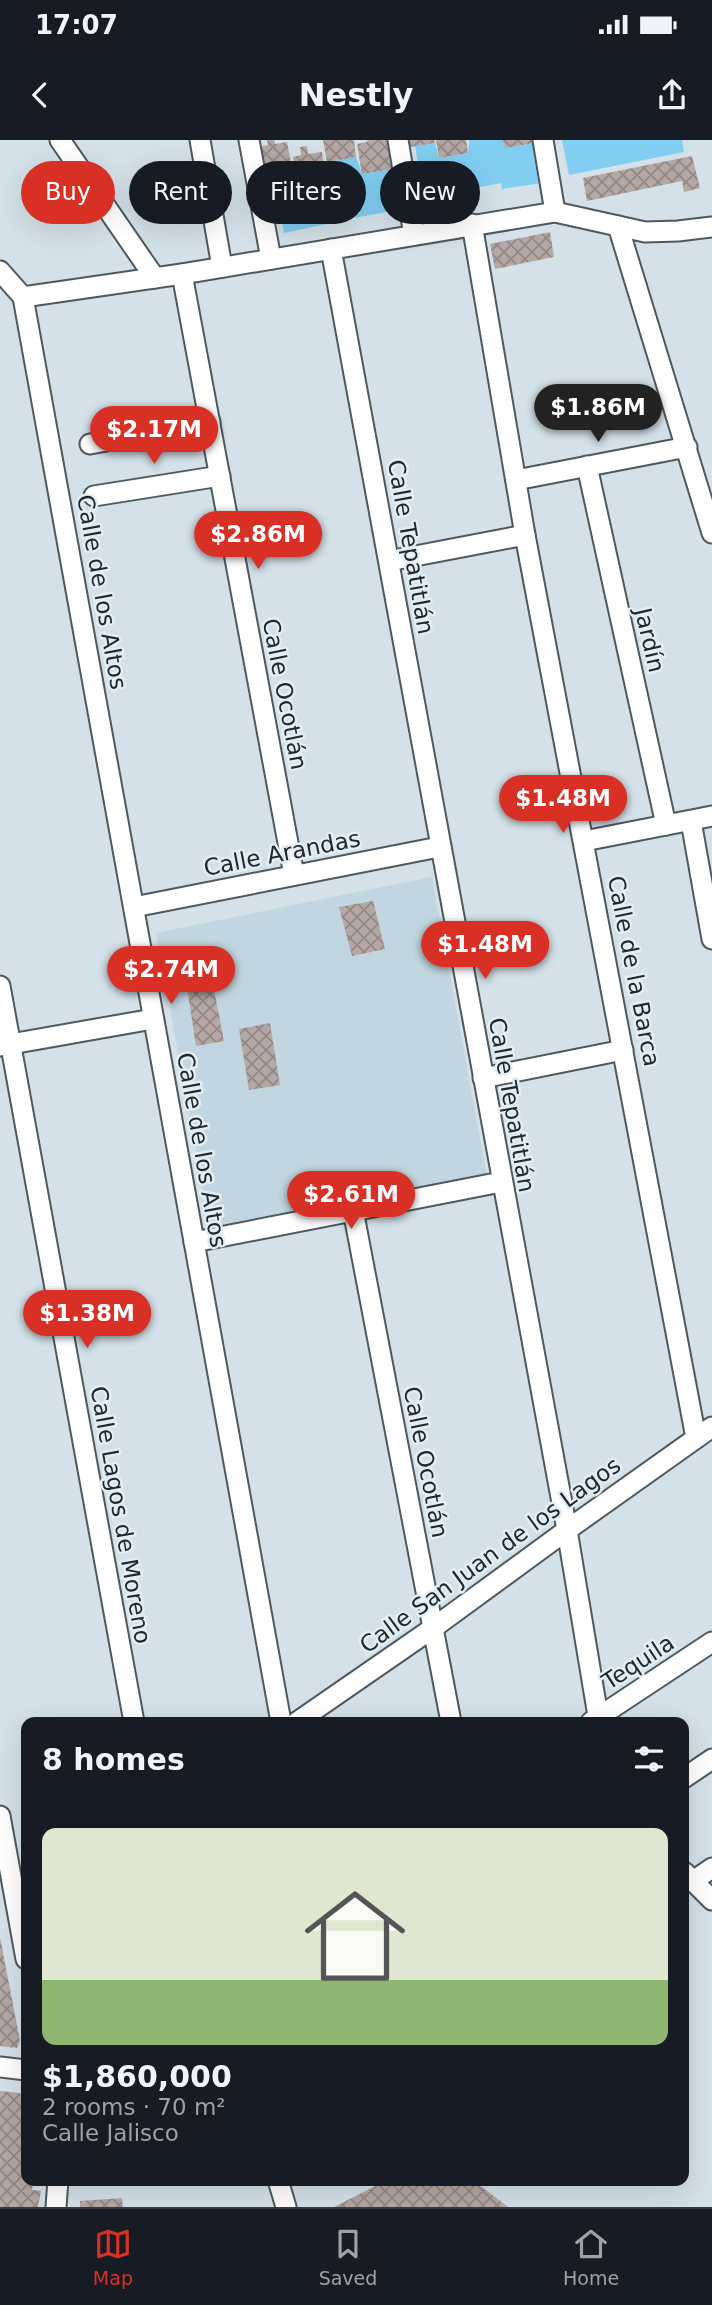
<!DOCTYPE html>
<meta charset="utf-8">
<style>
:root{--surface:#171b24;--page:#242831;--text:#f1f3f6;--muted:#9ea1a6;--line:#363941;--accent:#d93025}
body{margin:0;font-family:"DejaVu Sans",sans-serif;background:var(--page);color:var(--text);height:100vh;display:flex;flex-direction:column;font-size:26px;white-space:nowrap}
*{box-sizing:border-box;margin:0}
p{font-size:23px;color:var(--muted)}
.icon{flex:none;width:38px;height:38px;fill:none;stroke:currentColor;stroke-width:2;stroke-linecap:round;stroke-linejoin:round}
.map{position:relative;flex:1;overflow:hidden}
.side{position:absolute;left:21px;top:1577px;width:668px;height:469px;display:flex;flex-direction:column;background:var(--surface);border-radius:14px;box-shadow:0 7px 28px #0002}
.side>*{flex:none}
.banner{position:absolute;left:21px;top:21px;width:670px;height:63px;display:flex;gap:14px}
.price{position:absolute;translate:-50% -60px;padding:0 16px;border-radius:24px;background:var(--accent);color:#fff;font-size:23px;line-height:46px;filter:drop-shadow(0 2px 4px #0008)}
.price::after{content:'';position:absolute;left:50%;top:42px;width:21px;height:16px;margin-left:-10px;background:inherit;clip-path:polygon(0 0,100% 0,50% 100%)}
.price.selected{background:#222;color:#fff}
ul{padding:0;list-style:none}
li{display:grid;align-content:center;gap:14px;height:371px;padding:0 21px}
li span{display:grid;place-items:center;height:217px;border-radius:14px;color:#555}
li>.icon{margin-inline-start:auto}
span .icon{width:126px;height:126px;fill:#fffc;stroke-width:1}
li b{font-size:30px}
h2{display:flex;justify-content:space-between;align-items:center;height:84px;padding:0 21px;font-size:30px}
.pill{padding:0 24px;border-radius:32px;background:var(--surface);box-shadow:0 7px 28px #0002;font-size:24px;line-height:63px}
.pill.selected{background:var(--accent);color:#fff}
.status{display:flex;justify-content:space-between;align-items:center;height:49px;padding:0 35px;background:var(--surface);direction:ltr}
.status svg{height:19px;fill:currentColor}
header{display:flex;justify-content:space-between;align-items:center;height:91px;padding:0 21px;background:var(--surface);font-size:32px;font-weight:600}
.dock{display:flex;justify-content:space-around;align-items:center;height:98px;border-top:2px solid var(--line);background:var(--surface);font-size:19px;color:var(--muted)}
.dock a{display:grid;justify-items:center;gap:4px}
.dock .selected{color:var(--accent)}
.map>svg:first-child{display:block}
.built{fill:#c1d6e0}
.green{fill:#81cef1}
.building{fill:url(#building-cross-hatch)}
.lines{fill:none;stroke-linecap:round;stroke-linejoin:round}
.minor-casing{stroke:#4e595f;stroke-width:23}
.minor{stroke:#fff;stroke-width:19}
.labels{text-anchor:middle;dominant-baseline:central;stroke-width:5;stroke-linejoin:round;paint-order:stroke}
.street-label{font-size:23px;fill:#222729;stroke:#e1eef5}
</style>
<div class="status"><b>17:07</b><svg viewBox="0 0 49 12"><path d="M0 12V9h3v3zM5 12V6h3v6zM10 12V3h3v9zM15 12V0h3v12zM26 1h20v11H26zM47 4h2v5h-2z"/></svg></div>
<header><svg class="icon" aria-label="back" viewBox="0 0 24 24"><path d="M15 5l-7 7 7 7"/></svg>Nestly<svg class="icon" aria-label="share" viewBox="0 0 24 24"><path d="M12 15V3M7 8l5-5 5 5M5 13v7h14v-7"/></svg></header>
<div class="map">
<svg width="712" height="2067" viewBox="0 0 712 2067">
<defs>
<pattern id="building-cross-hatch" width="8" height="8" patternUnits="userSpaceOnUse" patternTransform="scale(1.75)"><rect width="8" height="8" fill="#b5a7a3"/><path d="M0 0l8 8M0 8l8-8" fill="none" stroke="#938885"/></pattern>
</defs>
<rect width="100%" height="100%" fill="#d4e1e8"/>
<path class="built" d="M432,737l55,300 -276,54 -55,-298z"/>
<g class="green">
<path d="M469,0h34l2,8 29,-5 8,40 -40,6 -1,-6 -77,15 -9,-52 20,-3 4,15 29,-5z"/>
<path d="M562,0h120l2,12 -115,23z"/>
<path d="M356,17l6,17 30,-5 6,41 -50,9 -1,-10 -21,4 1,11 -43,9 -9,-55 17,-10 6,18 28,-5 1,-19z"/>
</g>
<g class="building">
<path d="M267,0h7l1,4 12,-2 5,26 -29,5 -4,-26 9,-2z"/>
<path d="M323,0h31l2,17 -29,5z"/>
<path d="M367,0h20l5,29 -30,5 -5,-30 10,-2z"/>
<path d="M402,0h32l1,3 -31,5z"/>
<path d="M436,0h30l2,13 -29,5z"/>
<path d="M503,0h31v3l-29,5z"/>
<path d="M307,6l1,8 14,-2 4,29 -28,5 -5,-29 8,-2 -1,-8z"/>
<path d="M692,16l8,32 -16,4 -2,-11 -95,20 -4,-23z"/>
<path d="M550,92l4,25 -59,12 -5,-25z"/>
<path d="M373,761l12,48 -33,7 -13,-49z"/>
<path d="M209,823l15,78 -28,5 -12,-78z"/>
<path d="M270,883l10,62 -31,5 -10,-61z"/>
<path d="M0,1797l20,104 -3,7 -17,-2z"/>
<path d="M0,1951l20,2 6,6v81h8l-2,10 9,1 -3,16h-38z"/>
<path d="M387,2040h86l35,27h-174z"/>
<path d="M122,2058l1,9h-43v-6z"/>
</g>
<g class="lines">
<defs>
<g id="minor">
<path d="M60,0l95,138"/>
<path d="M200,0l22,127"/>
<path d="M249,0l22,119"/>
<path d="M398,0l16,95"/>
<path d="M543,0l12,72"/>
<path d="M472,84l53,311 171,903"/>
<path d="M618,86l94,307"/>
<path d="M331,109l236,1281 32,192"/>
<path d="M0,131l23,26 159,-23 373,-62 90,20 33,-1 34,-4"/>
<path d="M182,134l112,601"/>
<path d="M23,157l258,1425"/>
<path d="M90,304l120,-22"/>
<path d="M587,326l79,359"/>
<path d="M516,340l171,-33"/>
<path d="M94,356l126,-20"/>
<path d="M389,421l136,-26"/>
<path d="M691,681l21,118"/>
<path d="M584,701l128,-25"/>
<path d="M134,767l305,-60"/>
<path d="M0,846l134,736"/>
<path d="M0,906l153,-27"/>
<path d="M483,938l140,-28"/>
<path d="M353,1070l98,512"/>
<path d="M194,1102l307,-60"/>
<path d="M297,1582l136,-94 134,-98 145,-103"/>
<path d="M591,1582l121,-80"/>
<path d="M684,1638l28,-19"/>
<path d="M0,1676l26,143"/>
<path d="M684,1732l28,28"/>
<path d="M693,1741l19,-13"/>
<path d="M0,1927l26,3"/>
<path d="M278,2040l8,27"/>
<path d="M56,2067l2,-27"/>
</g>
</defs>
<use href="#minor" class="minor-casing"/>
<use href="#minor" class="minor"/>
</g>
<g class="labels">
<g class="street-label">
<text transform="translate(411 407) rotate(80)">Calle Tepatitlán</text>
<text transform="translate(102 452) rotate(80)">Calle de los Altos</text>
<text transform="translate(650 500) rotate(77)">Jardín</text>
<text transform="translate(285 554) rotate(79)">Calle Ocotlán</text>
<text transform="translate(282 713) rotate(-11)">Calle Arandas</text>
<text transform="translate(634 831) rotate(79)">Calle de la Barca</text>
<text transform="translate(512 965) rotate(80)">Calle Tepatitlán</text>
<text transform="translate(202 1010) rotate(80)">Calle de los Altos</text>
<text transform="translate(426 1322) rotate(79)">Calle Ocotlán</text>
<text transform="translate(121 1375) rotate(80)">Calle Lagos de Moreno</text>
<text transform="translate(490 1415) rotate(-36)">Calle San Juan de los Lagos</text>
<text transform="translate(638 1522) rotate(-33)">Tequila</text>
</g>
</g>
</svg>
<b class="price selected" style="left:598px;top:304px">$1.86M</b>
<b class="price" style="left:154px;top:326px">$2.17M</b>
<b class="price" style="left:258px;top:431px">$2.86M</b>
<b class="price" style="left:563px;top:695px">$1.48M</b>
<b class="price" style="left:485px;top:841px">$1.48M</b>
<b class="price" style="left:171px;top:866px">$2.74M</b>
<b class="price" style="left:351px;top:1091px">$2.61M</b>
<b class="price" style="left:87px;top:1210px">$1.38M</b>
<div class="banner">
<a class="pill selected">Buy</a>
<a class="pill">Rent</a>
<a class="pill">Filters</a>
<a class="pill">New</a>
</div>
<section class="side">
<h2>8 homes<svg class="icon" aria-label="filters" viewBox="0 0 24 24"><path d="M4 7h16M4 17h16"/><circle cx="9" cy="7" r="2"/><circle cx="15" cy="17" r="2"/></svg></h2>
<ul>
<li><span style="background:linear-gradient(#dfe7d0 70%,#8fb573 0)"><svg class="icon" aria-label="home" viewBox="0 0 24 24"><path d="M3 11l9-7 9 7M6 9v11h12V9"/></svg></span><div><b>$1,860,000</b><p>2 rooms · 70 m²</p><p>Calle Jalisco</p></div></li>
</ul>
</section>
</div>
<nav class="dock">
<a class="selected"><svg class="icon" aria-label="map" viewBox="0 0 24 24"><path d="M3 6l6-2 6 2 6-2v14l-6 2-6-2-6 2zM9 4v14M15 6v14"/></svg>Map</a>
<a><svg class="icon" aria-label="saved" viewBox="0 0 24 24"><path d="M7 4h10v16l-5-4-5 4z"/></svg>Saved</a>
<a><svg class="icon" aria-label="home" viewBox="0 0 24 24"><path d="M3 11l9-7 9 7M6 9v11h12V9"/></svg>Home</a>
</nav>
